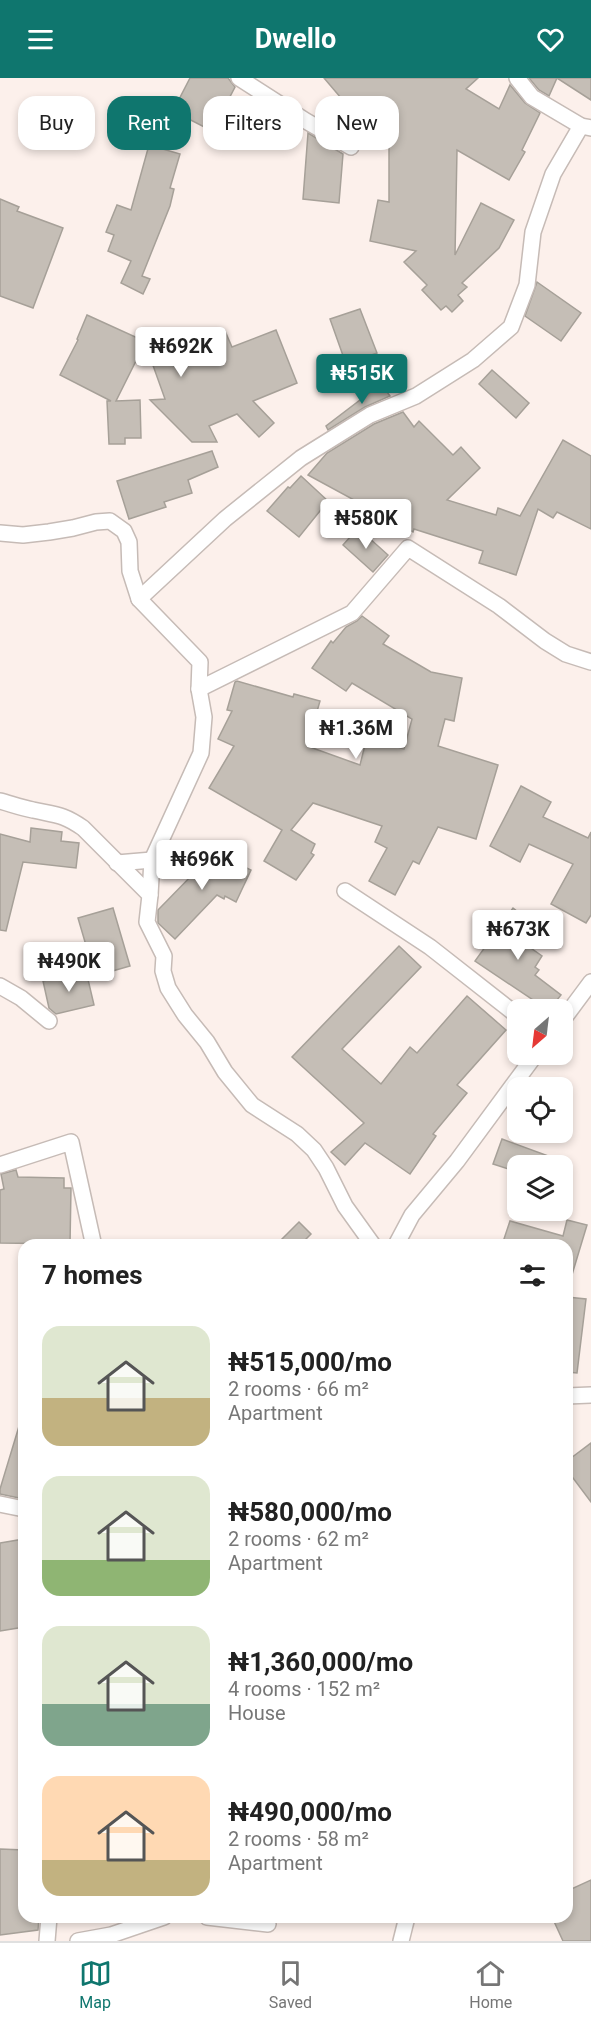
<!DOCTYPE html>
<meta charset="utf-8">
<style>
:root{--surface:#fff;--page:#f6f6f6;--text:#222;--muted:#767676;--line:#e0e0e0;--accent:#0f766e}
body{margin:0;font-family:Roboto,sans-serif;background:var(--page);color:var(--text);height:100vh;display:flex;flex-direction:column;font-size:22px;white-space:nowrap}
*{box-sizing:border-box;margin:0}
p{font-size:20px;color:var(--muted)}
.icon{flex:none;width:33px;height:33px;fill:none;stroke:currentColor;stroke-width:2;stroke-linecap:round;stroke-linejoin:round}
.map{position:relative;flex:1;overflow:hidden}
.details{position:absolute;left:18px;top:1161px;width:555px;height:684px;display:flex;flex-direction:column;background:var(--surface);border-radius:18px;box-shadow:0 3px 9px #0003}
.details>*{flex:none}
.banner{position:absolute;left:18px;top:18px;width:555px;height:54px;display:flex;gap:12px}
.needle{width:39px;rotate:208deg}
.controls{position:absolute;left:507px;top:921px;display:grid;gap:12px}
.controls a{display:grid;place-items:center;width:66px;height:66px;border-radius:12px;background:var(--surface);box-shadow:0 3px 9px #0003;font-size:30px}
.price{position:absolute;translate:-50% -51px;padding:0 14px;border-radius:6px;background:#fff;color:#222;font-size:20px;line-height:39px;filter:drop-shadow(0 2px 3px #0008)}
.price::after{content:'';position:absolute;left:50%;top:36px;width:18px;height:14px;margin-left:-9px;background:inherit;clip-path:polygon(0 0,100% 0,50% 100%)}
.price.current{background:var(--accent);color:#fff}
ul{padding:0;list-style:none}
li{display:flex;align-items:center;gap:18px;height:150px;padding:0 24px}
li span{display:grid;place-items:center;flex:none;width:168px;height:120px;border-radius:18px;color:#555}
li>.icon{margin-inline-start:auto}
span .icon{width:72px;height:72px;fill:#fffc;stroke-width:1}
li b{font-size:26px}
h2{display:flex;justify-content:space-between;align-items:center;height:72px;padding:0 24px;font-size:26px}
.chip{padding:0 21px;border-radius:18px;background:var(--surface);box-shadow:0 3px 9px #0003;font-size:21px;line-height:54px}
.chip.current{background:var(--accent);color:#fff}
header{display:flex;justify-content:space-between;align-items:center;height:78px;padding:0 24px;background:var(--accent);color:#fff;font-size:27px;font-weight:700}
.menu{display:flex;justify-content:space-around;align-items:center;height:84px;border-top:2px solid var(--line);background:var(--surface);font-size:16px;color:var(--muted)}
.menu a{display:grid;justify-items:center;gap:3px}
.menu .current{color:var(--accent)}
.map>svg:first-child{display:block}
.building{fill:#c5beb6;stroke:#a6a098;stroke-width:1.5}
.lines{fill:none;stroke-linecap:round;stroke-linejoin:round}
.minor-casing{stroke:#c6bbb6;stroke-width:18}
.minor{stroke:#fff;stroke-width:15}
</style>
<header><svg class="icon" aria-label="menu" viewBox="0 0 24 24"><path d="M4 6h16M4 12h16M4 18h16"/></svg>Dwello<svg class="icon" aria-label="heart" viewBox="0 0 24 24"><path d="M12 20l-8-8c-3-5 5-10 8-4 3-6 11-1 8 4z"/></svg></header>
<div class="map">
<svg width="591" height="1863" viewBox="0 0 591 1863">
<rect width="100%" height="100%" fill="#fcf0eb"/>
<g class="building">
<path d="M190,0h38l7,9 -23,44 -39,-20z"/>
<path d="M324,0h154l-12,11 33,20 11,-24 15,18 15,10 -18,37 3,2 -16,28 -52,-30 -2,105 26,-52 33,17 -15,28 -37,35 5,4 -9,8 5,6 -11,11 -6,-6 -5,4 -19,-20 5,-5 -23,-23 12,-11 -46,-10 8,-41 11,2v-54l-14,-10z"/>
<path d="M529,0h62v22l-34,-22 -8,18 -10,-6z"/>
<path d="M308,55l35,21 -4,49 -36,-4z"/>
<path d="M149,67l31,9 -10,34 4,1 -4,17 -28,70 8,3 -7,15 -22,-11 10,-22 -23,-10 6,-16 -8,-3 11,-27 14,5z"/>
<path d="M0,121l19,8 -2,4 46,17 -30,80 -33,-12z"/>
<path d="M537,204l44,31 -20,28 -36,-25z"/>
<path d="M360,231l17,44 -31,11 -16,-45z"/>
<path d="M87,237l57,26 -1,-4 21,-7 3,8 6,-3 6,15 46,-19 7,16 44,-17 21,53 -44,18 21,22 -15,14 -22,-23 -28,12 8,16h-25l-42,-42 15,-1 -20,-56 -29,58 24,-1 1,38h-16v6h-16l-2,-43h4l-51,-26 18,-35 -1,-1z"/>
<path d="M492,292l37,33 -13,15 -37,-34z"/>
<path d="M381,306l9,12 -25,11 -37,23 -2,-4z"/>
<path d="M403,334l11,15 5,-6 34,34 8,-8 19,21 -33,32 49,15 2,-7 22,8 43,-76 28,16v73l-34,-17 -4,6 -15,-9 -22,66 -37,-12 4,-12 -69,-22 -1,3 -105,-57 19,-22 47,-29z"/>
<path d="M212,373l6,16 -30,13 4,13 -28,9 2,5 -37,12 -12,-38z"/>
<path d="M301,398l27,25 -29,36 -32,-26 21,-24 2,1z"/>
<path d="M358,450l30,27 -15,17 -30,-27z"/>
<path d="M362,538l27,20 -6,8 48,28 31,6 -8,43 -9,-2 -7,27 60,19 -22,74 -38,-12 -19,37 -6,-3 -18,34 -26,-14 18,-33 -12,-6 7,-16 -69,-23 -22,27 24,14 -4,9 3,2 -18,25 -32,-19 18,-31 -73,-42 25,-42 -16,-7 14,-28 -5,-1 8,-28 2,-1 56,16 1,-3 26,7 -13,45 53,19 5,-20 8,2 2,-7 29,9 8,-30 -60,-36 -6,8 -34,-23 19,-27 2,2 13,-16 11,-6z"/>
<path d="M521,708l30,16 -8,15 45,21 3,-6v83l-5,8 -35,-19 22,-40 -44,-20 -9,18 -30,-16z"/>
<path d="M31,750l31,4 -1,9 18,2 -3,25 -53,-6 -17,69 -6,-1v-96l30,8z"/>
<path d="M206,770l45,22 -15,32 -11,-6 -1,3 -7,-4 -42,44 -17,-16v-13l38,-39z"/>
<path d="M113,830l17,58 -35,10 -17,-58z"/>
<path d="M513,830l28,22 -13,16 14,10 -7,11 4,3 -4,5 26,20 -12,15h-24l8,-10 -58,-39z"/>
<path d="M399,868l22,21 -79,82 39,35 29,-37 7,6 50,-57 39,34 -49,55 10,8 -34,41 3,2 -26,38 -45,-31 -20,22 -14,-13 33,-29 -72,-66z"/>
<path d="M86,893l8,34 -38,9 -7,-6 -6,-27z"/>
<path d="M502,1061l68,25 -1,2h-51v6l-25,-8z"/>
<path d="M16,1092l2,7 46,1v10h7l-1,56 -70,-1v-53l4,-1 -3,-15z"/>
<path d="M567,1142l20,5 -16,53 -4,-1v-32h-65l8,-24 53,15z"/>
<path d="M299,1144l12,12 -11,11h-24z"/>
<path d="M567,1219l19,2 -9,74 -10,-1z"/>
<path d="M20,1345l4,1v75l-24,-5v-5z"/>
<path d="M591,1365v59l-24,-32v-9z"/>
<path d="M24,1461v88l-24,4v-88z"/>
<path d="M0,1771l24,1v67h15l-1,13 -38,5z"/>
<path d="M591,1802v61h-28l-11,-24h15v-26z"/>
</g>
<g class="lines">
<defs>
<g id="minor">
<path d="M239,0l67,43 45,26"/>
<path d="M517,0l15,19 49,29 10,2"/>
<path d="M0,455l23,2 26,-3 24,-4 23,-6 14,-1 14,10 5,11 1,29 9,28 61,63 -1,27 5,28 -3,36 -49,107 -2,35"/>
<path d="M139,521l86,-80 76,-61 69,-43 46,-19 57,-36 38,-33 16,-42 6,-53 20,-58 28,-48"/>
<path d="M199,611l153,-76 56,-65 91,58 46,35 21,13 25,8"/>
<path d="M0,723c11,3 22,7 33,9 23,5 30,4 50,18l67,67 -3,27 17,34 -1,15 5,17 17,27 22,27 18,30 27,33 45,29 17,16 12,18 19,38 28,39"/>
<path d="M117,785l35,-3"/>
<path d="M345,813l85,56 88,69"/>
<path d="M0,908l21,12 28,23"/>
<path d="M562,943l29,-39"/>
<path d="M0,1087l71,-23 22,100"/>
<path d="M396,1167l16,-30 45,-54 79,-107"/>
<path d="M567,1318l24,-1"/>
<path d="M0,1426l24,5"/>
<path d="M207,1839l61,7"/>
<path d="M47,1863l2,-24"/>
<path d="M78,1863l33,-6 53,-18"/>
<path d="M401,1863l6,-24"/>
</g>
</defs>
<use href="#minor" class="minor-casing"/>
<use href="#minor" class="minor"/>
</g>
</svg>
<div class="controls">
<a><svg class="needle" viewBox="-14 -14 28 28"><path d="M0-13l5 13h-10z" fill="#e53935"/><path d="M0 13l5-13h-10z" fill="#767676"/></svg></a>
<a><svg class="icon" aria-label="locate" viewBox="0 0 24 24"><circle cx="12" cy="12" r="6"/><path d="M12 2v4M12 18v4M2 12h4M18 12h4"/></svg></a>
<a><svg class="icon" aria-label="layers" viewBox="0 0 24 24"><path d="M12 4l9 5-9 5-9-5zM3 14l9 5 9-5"/></svg></a>
</div>
<b class="price" style="left:181px;top:300px">₦692K</b>
<b class="price current" style="left:362px;top:327px">₦515K</b>
<b class="price" style="left:366px;top:472px">₦580K</b>
<b class="price" style="left:356px;top:682px">₦1.36M</b>
<b class="price" style="left:202px;top:813px">₦696K</b>
<b class="price" style="left:518px;top:883px">₦673K</b>
<b class="price" style="left:69px;top:915px">₦490K</b>
<div class="banner">
<a class="chip">Buy</a>
<a class="chip current">Rent</a>
<a class="chip">Filters</a>
<a class="chip">New</a>
</div>
<section class="details">
<h2>7 homes<svg class="icon" aria-label="filters" viewBox="0 0 24 24"><path d="M4 7h16M4 17h16"/><circle cx="9" cy="7" r="2"/><circle cx="15" cy="17" r="2"/></svg></h2>
<ul>
<li><span style="background:linear-gradient(#dfe7d0 60%,#c2b280 0)"><svg class="icon" aria-label="home" viewBox="0 0 24 24"><path d="M3 11l9-7 9 7M6 9v11h12V9"/></svg></span><div><b>₦515,000/mo</b><p>2 rooms · 66 m²</p><p>Apartment</p></div></li>
<li><span style="background:linear-gradient(#dfe7d0 70%,#8fb573 0)"><svg class="icon" aria-label="home" viewBox="0 0 24 24"><path d="M3 11l9-7 9 7M6 9v11h12V9"/></svg></span><div><b>₦580,000/mo</b><p>2 rooms · 62 m²</p><p>Apartment</p></div></li>
<li><span style="background:linear-gradient(#dfe7d0 65%,#7fa58c 0)"><svg class="icon" aria-label="home" viewBox="0 0 24 24"><path d="M3 11l9-7 9 7M6 9v11h12V9"/></svg></span><div><b>₦1,360,000/mo</b><p>4 rooms · 152 m²</p><p>House</p></div></li>
<li><span style="background:linear-gradient(#ffd9b3 70%,#c2b280 0)"><svg class="icon" aria-label="home" viewBox="0 0 24 24"><path d="M3 11l9-7 9 7M6 9v11h12V9"/></svg></span><div><b>₦490,000/mo</b><p>2 rooms · 58 m²</p><p>Apartment</p></div></li>
</ul>
</section>
</div>
<nav class="menu">
<a class="current"><svg class="icon" aria-label="map" viewBox="0 0 24 24"><path d="M3 6l6-2 6 2 6-2v14l-6 2-6-2-6 2zM9 4v14M15 6v14"/></svg>Map</a>
<a><svg class="icon" aria-label="saved" viewBox="0 0 24 24"><path d="M7 4h10v16l-5-4-5 4z"/></svg>Saved</a>
<a><svg class="icon" aria-label="home" viewBox="0 0 24 24"><path d="M3 11l9-7 9 7M6 9v11h12V9"/></svg>Home</a>
</nav>
